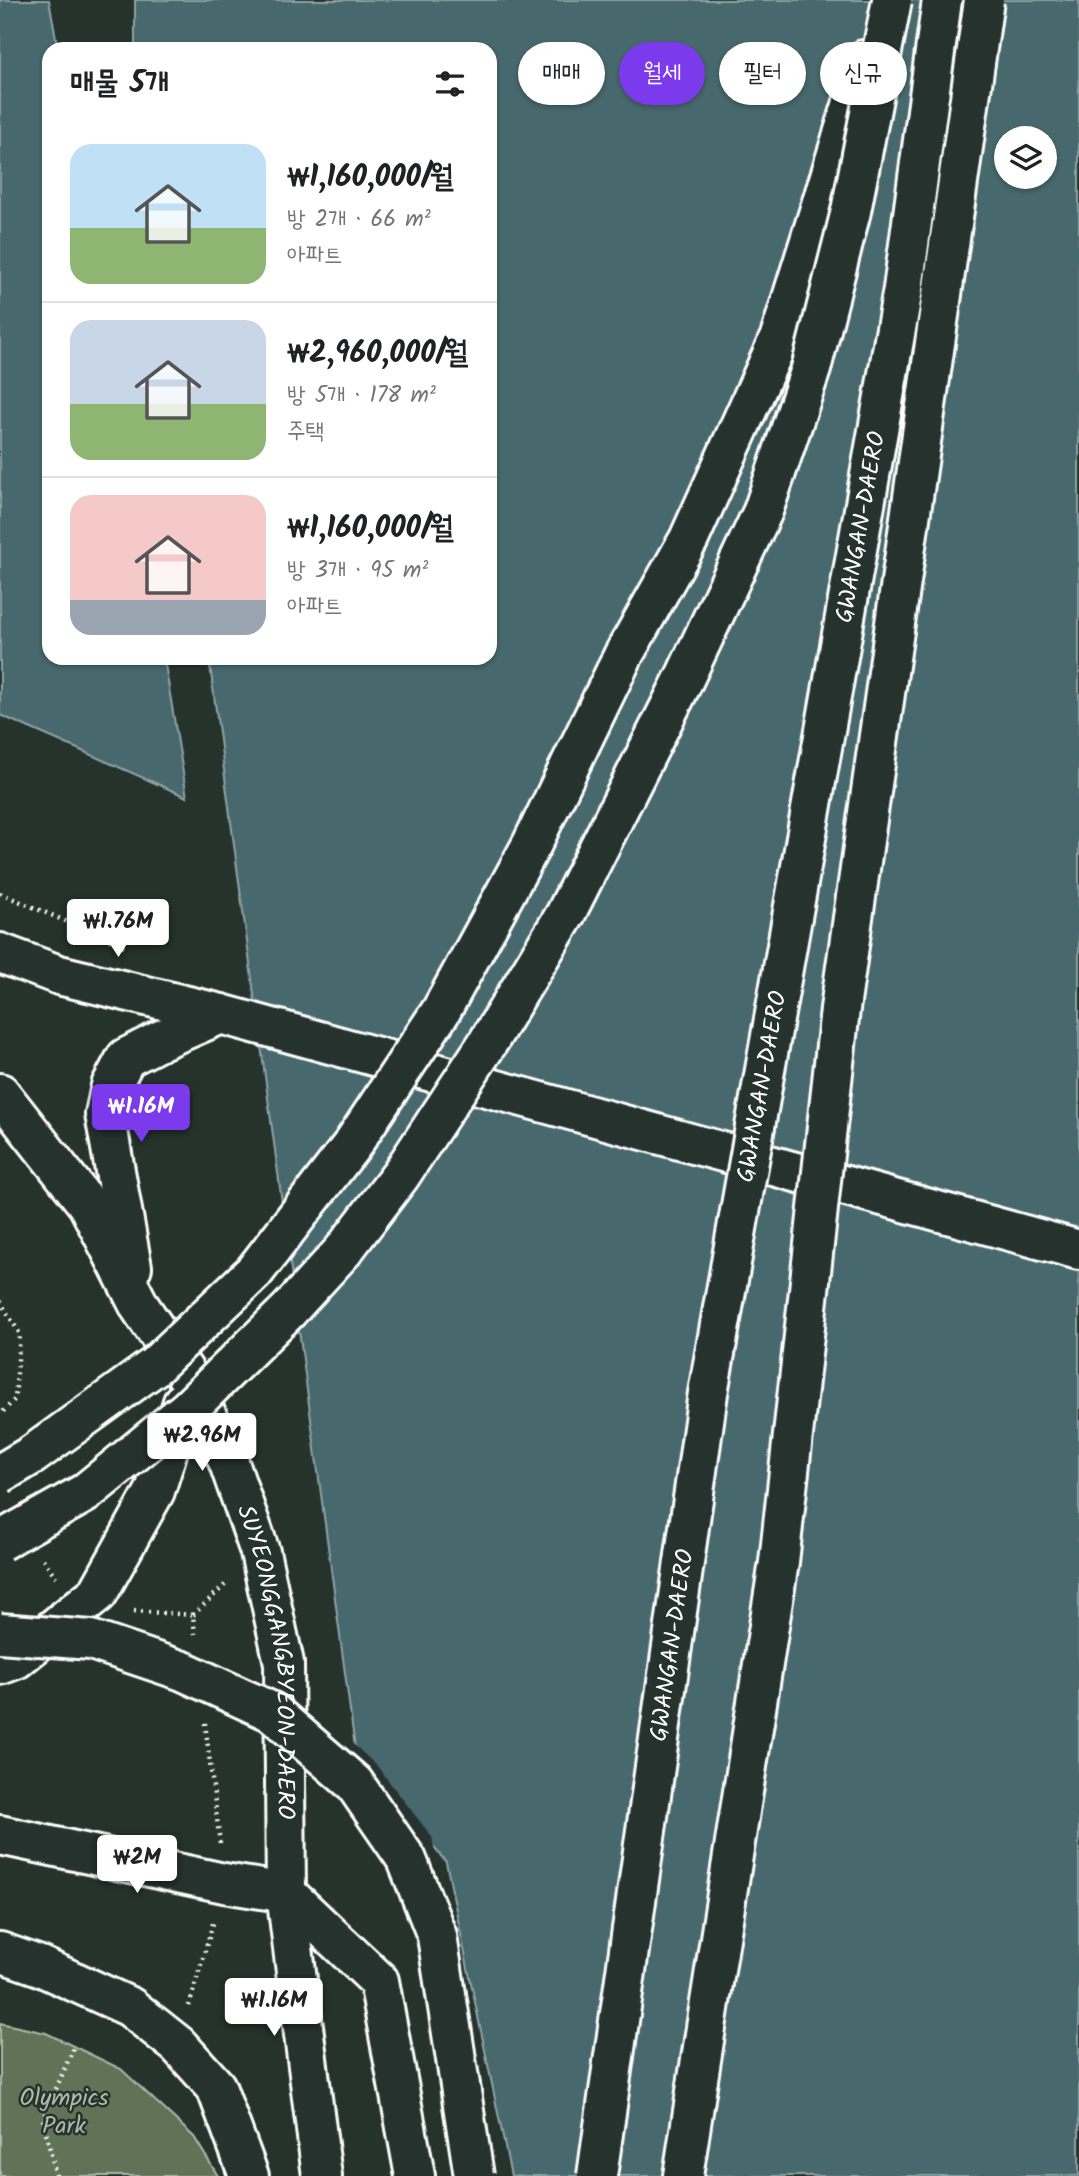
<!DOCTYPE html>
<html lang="ko">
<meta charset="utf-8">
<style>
:root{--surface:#fff;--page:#f6f6f6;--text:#202124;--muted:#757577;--line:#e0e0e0;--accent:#7c3aed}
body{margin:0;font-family:Kalam,"Poor Story",sans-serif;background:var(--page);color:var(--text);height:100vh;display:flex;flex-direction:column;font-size:26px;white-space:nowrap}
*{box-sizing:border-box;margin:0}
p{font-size:23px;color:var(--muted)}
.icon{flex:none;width:38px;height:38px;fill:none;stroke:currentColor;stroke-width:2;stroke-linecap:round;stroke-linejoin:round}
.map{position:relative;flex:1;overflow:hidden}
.side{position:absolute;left:42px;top:42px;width:455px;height:623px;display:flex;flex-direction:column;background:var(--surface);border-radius:21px;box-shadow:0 2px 5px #0004}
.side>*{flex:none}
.banner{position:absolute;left:518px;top:42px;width:455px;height:63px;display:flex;gap:14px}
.fabs{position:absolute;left:994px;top:126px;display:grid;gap:14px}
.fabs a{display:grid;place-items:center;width:63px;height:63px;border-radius:50%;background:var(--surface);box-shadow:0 2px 5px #0004;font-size:35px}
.price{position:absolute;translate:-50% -60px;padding:0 16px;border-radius:7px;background:#fff;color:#222;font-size:23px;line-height:46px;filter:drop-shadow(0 2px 4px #0008)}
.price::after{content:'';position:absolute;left:50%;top:42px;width:21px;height:16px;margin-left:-10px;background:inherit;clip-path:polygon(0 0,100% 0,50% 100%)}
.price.on{background:var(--accent);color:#fff}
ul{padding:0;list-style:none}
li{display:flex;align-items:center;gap:21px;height:175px;padding:0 28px}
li+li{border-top:2px solid var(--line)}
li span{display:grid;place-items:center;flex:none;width:196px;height:140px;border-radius:21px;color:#555}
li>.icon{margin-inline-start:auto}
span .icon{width:84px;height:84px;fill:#fffc;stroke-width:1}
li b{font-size:30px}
h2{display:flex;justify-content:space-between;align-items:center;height:84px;padding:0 28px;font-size:30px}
.pill{padding:0 24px;border-radius:32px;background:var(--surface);box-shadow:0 2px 5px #0004;font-size:24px;line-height:63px}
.pill.on{background:var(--accent);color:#fff}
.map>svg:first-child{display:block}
.green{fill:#607356;stroke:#b0b9aa;stroke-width:2}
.water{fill:#46686c;stroke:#90a4a7;stroke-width:2;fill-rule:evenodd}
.pier{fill:#26332d}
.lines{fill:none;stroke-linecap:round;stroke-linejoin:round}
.secondary-casing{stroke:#fff;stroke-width:44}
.trunk-casing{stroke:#fff;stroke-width:44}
.path{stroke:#fff;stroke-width:4.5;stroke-dasharray:2 5;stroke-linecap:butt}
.secondary{stroke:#26332d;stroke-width:38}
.trunk{stroke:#26332d;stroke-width:38}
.trunk-bridge-casing{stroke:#fff;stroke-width:44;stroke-linecap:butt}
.trunk-bridge{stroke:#26332d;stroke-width:38}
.labels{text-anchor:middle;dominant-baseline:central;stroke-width:5;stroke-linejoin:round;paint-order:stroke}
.street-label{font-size:24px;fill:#fff;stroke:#26332d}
.park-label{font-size:24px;fill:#b0b9aa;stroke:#26332d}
</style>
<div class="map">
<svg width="1079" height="2176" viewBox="0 0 1079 2176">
<rect width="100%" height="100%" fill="#26332d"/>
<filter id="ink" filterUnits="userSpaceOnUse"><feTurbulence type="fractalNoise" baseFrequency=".0143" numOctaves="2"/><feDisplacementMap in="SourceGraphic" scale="14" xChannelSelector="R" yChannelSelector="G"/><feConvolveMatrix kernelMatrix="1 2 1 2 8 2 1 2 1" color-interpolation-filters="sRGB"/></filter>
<g filter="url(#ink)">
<path class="green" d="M0,2023l46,10 75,36 73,68 24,39h-218z"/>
<g class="water">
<path d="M0,0h49l9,49h-9v609h115l23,139 -187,-82z"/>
<path d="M135,0h944v2176h-568l-65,-314 -39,-46 -43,-1 -155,-1157h281v-609h-355zM1006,138h39v39h-39z"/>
</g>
<path class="pier" d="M352,1743l25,23 55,71 3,17 -29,-35 -42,-1 -3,-3z"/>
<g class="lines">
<defs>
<g id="secondary">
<path d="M0,953l59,22 162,39 858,236"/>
<path id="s1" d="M0,1093l88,112 52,102 50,73 39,83 31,89 24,111 2,230 36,283"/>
<path d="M132,1267l-27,-153 6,-28 15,-28 35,-18 60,-26"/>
<path d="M0,1665l16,-6 82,-66 57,-102 28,-89"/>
<path d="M0,1835l224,48 62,10"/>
<path d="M0,1952l40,14 90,41 48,38 38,42 33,89"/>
</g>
<g id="trunk">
<path d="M623,656l66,-117 91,-202 76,-244 8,-33"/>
<path d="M286,1893l93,88 36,195"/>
<path d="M683,2176l15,-97"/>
</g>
</defs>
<use href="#secondary" class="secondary-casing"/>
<use href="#trunk" class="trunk-casing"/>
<g class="path">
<path d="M0,893l128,55"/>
<path d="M0,1301l20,33 -5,65 -15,16"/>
<path d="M43,1559l13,18"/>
<path d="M134,1611l59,4 2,19"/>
<path d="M193,1615l35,-33"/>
<path d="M205,1723l15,120"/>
<path d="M189,2006l25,-86"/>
<path d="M56,2176l-13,-57 31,-72"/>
</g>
<use href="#secondary" class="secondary"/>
<use href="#trunk" class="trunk"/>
<defs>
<g id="trunk-bridge">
<path d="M0,1474l32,-19 123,-89 99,-94 98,-127 89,-134 91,-167 91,-188"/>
<path d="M0,1541l85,-48 103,-84 100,-98 55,-60 57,-75 87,-132 78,-129 119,-236 79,-168 48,-142 40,-158 41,-211"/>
<path d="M0,1633l91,7 92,31 89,41 82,71 53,77 30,76 37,240"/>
<path d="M698,2079l81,-517 61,-553 144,-1009"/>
<path id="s2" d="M597,2176l111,-783 195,-1104 39,-289"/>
</g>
</defs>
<use href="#trunk-bridge" class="trunk-bridge-casing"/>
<use href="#trunk-bridge" class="trunk-bridge"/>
</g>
</g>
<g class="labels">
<g class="street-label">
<text stroke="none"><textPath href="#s2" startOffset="1670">GWANGAN-DAERO</textPath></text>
<text stroke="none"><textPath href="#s2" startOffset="1102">GWANGAN-DAERO</textPath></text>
<text stroke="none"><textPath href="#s2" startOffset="536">GWANGAN-DAERO</textPath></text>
<text stroke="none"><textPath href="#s1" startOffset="642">SUYEONGGANGBYEON-DAERO</textPath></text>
</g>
<g class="park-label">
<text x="64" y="2098">Olympics<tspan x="64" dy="28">Park</tspan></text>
</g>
</g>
</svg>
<div class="fabs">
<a><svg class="icon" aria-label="layers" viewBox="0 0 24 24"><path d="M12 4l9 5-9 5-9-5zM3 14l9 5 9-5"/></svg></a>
</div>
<b class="price" style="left:118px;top:959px">₩1.76M</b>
<b class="price on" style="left:141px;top:1144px">₩1.16M</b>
<b class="price" style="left:202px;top:1473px">₩2.96M</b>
<b class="price" style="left:137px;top:1895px">₩2M</b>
<b class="price" style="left:274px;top:2038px">₩1.16M</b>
<div class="banner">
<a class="pill">매매</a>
<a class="pill on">월세</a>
<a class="pill">필터</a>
<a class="pill">신규</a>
</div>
<section class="side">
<h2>매물 5개<svg class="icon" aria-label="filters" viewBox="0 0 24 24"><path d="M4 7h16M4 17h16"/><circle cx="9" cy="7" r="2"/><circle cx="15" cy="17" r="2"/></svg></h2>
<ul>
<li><span style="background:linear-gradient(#bfe0f5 60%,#8fb573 0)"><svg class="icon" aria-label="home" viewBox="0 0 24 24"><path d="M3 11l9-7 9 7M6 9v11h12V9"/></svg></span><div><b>₩1,160,000/월</b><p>방 2개 · 66 m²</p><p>아파트</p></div></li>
<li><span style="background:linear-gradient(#c9d6e8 60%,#8fb573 0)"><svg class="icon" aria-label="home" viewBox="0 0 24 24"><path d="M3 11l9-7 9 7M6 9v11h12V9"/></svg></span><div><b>₩2,960,000/월</b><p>방 5개 · 178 m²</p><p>주택</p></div></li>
<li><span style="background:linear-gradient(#f6c9c9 75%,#9aa5b1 0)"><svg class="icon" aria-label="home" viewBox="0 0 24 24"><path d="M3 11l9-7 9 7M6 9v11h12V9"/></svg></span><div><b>₩1,160,000/월</b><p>방 3개 · 95 m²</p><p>아파트</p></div></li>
</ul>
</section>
</div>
